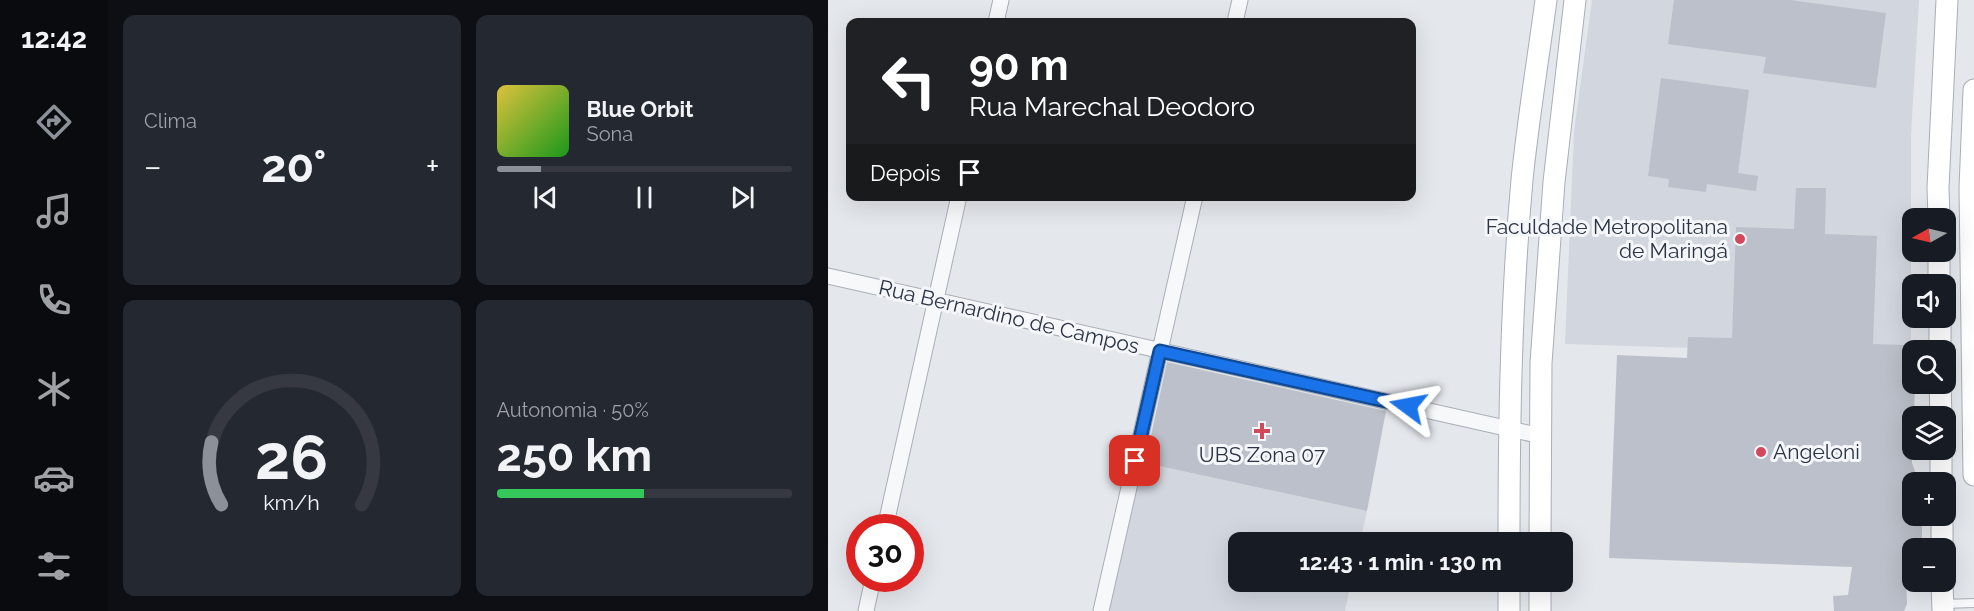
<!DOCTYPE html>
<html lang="pt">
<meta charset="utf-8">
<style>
:root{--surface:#171b24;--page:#242831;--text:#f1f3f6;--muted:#9ea1a6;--line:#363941;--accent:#8c9099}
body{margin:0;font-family:Raleway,sans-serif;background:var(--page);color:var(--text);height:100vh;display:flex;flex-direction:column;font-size:22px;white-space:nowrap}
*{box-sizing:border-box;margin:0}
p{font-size:20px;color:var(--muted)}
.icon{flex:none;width:33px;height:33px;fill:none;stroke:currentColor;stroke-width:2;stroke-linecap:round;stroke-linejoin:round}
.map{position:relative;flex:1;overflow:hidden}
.sheet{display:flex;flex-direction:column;gap:15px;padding:15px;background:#0d0f14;width:720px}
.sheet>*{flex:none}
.banner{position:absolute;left:18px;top:18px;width:570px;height:183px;border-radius:12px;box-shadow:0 6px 24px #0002;background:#202124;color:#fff;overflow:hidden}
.needle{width:39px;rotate:262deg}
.controls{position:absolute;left:1074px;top:208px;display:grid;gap:12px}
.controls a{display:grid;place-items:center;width:54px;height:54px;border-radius:12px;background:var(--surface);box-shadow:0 6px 24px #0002;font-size:30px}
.speed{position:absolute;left:18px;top:514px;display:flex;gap:12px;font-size:30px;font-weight:700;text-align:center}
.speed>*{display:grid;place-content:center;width:78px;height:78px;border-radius:50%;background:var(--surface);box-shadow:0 6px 24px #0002;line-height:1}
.speed .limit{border:9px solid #d22;background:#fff;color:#111}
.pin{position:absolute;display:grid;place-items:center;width:51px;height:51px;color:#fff;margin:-26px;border-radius:12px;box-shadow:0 3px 9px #0006}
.me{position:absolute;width:66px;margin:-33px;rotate:283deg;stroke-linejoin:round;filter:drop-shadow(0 0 4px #0008)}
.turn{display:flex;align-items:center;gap:21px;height:126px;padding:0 24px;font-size:27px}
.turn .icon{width:78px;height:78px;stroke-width:2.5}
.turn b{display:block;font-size:42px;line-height:51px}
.then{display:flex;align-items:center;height:57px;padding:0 24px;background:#0003;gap:12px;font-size:22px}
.big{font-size:45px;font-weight:700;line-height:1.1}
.sheet .card{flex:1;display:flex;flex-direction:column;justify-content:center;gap:9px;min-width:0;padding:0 21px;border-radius:12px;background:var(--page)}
.sheet .dial{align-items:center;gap:0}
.dial svg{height:156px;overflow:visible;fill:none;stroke:var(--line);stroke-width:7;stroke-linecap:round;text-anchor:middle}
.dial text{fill:var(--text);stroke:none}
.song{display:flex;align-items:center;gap:18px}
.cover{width:72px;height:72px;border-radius:9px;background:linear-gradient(135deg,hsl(50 70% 55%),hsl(120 70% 35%))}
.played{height:6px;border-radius:3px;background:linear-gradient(90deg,var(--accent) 15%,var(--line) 15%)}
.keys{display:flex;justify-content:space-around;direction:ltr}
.heat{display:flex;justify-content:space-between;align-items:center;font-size:33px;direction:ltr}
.charge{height:9px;border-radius:4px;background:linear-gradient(90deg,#34c759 50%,var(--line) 0)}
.sheet .tiles{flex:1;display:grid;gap:15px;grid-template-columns:repeat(2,1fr)}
.trip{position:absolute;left:400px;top:532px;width:345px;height:60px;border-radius:12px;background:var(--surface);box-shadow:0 6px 24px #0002;font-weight:700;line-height:60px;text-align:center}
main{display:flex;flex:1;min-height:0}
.tabs{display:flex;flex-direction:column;width:108px;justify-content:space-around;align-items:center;background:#090b0e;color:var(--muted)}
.tabs .icon{width:42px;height:42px}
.tabs .selected{color:var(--accent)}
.tabs b{font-size:27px;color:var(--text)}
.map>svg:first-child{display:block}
.built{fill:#d2d6de}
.building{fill:#bbc0ca}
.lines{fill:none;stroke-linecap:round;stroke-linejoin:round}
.service-casing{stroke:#a9aeb7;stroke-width:10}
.minor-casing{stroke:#a9aeb7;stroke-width:17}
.secondary-casing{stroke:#a9aeb7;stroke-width:23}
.service{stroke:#f7f8fa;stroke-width:8}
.minor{stroke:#f7f8fa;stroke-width:15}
.secondary{stroke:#fff;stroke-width:21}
.route-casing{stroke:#114b97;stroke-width:15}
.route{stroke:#1a73e8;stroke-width:10}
.poi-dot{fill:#d1495b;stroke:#f4f6f9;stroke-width:2}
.labels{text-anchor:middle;stroke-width:6;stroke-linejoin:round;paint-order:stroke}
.poi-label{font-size:21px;fill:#2b3445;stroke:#f4f6f9;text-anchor:end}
.street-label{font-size:21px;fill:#2b3445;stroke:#f4f6f9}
</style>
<main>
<nav class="tabs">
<b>12:42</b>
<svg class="icon selected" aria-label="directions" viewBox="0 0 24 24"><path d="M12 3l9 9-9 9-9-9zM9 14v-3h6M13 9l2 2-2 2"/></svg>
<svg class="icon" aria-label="music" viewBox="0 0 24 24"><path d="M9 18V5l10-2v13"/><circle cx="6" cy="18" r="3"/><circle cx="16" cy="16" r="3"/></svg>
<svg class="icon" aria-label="phone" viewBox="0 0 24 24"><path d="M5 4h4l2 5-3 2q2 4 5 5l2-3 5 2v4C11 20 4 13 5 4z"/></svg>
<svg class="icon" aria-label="climate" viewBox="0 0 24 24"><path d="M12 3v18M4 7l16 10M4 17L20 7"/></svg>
<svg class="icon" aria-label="car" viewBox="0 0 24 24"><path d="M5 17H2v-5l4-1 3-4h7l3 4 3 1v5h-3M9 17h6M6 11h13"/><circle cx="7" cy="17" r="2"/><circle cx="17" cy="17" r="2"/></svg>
<svg class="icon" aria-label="filters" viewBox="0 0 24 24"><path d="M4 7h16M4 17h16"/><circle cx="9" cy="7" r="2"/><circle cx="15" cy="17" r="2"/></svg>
</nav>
<section class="sheet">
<div class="tiles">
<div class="card"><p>Clima</p>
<div class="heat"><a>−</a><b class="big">20°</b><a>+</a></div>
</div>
<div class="card">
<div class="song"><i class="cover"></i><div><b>Blue Orbit</b><p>Sona</p></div></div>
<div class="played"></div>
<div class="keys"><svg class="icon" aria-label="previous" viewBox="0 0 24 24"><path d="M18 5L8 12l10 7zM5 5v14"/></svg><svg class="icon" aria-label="pause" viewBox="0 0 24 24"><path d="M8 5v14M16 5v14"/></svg><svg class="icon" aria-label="next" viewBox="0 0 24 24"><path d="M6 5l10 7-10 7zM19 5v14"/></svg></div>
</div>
<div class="card dial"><svg viewBox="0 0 100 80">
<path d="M14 69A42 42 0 1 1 86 69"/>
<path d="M14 69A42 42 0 0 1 9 37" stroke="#8c9099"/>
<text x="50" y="56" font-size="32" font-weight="700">26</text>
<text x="50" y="72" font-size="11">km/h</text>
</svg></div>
<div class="card"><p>Autonomia · 50%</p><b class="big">250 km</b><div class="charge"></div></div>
</div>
</section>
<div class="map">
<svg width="1146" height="611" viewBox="0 0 1146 611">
<rect width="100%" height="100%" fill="#e4e7ec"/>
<!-- built -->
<path class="built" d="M 764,0 L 1091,0 L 1083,134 L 1083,355 L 737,344 L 746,132 Z
M 307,461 L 539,511 L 532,543 L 411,543 L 411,582 L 523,582 L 517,611 L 273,611 Z"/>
<!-- building -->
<path class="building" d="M 846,0 L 962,0 L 1058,13 L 1048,88 L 935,73 L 938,57 L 840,44 Z
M 833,78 L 921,90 L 910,173 L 930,176 L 928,191 L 879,184 L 878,192 L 840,187 L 841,179 L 820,176 Z
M 968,188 L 998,188 L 997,234 L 1049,236 L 1045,344 L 1075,345 L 1084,352 L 1084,384 L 1087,384 L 1086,417 L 1084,417 L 1084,463 L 1091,483 L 1084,483 L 1084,516 L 1094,516 L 1094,549 L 1084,549 L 1084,575 L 1078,576 L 1079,604 L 1076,611 L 1006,611 L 1005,596 L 1020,595 L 1024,567 L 781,558 L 789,355 L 859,358 L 860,337 L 904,338 L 908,227 L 966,229 Z
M 339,362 L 558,411 L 539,511 L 317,463 Z"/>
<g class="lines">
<defs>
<path id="service" d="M 1116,604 L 1146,603"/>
<path id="minor" d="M 168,22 L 173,0
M 407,22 L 412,0
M 0,276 L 713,436
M 57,528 L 131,196
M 38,611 L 45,579
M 273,611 L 367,196"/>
<path id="secondary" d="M 1146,90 L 1142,188 L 1146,475
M 1111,219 L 1110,188 L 1119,0
M 1111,252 L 1111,285
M 1112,318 L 1112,351
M 1112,384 L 1113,417
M 1113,450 L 1113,483
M 1114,516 L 1114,549
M 681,543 C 681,422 683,301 694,180 C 700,120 710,60 718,0
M 712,543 L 713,363 L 726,182 L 747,0
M 681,582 L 681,611
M 712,582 L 712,611
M 1114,582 L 1115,611"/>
</defs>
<!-- service casing -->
<use href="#service" class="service-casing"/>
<!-- minor casing -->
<use href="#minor" class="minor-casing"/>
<!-- secondary casing -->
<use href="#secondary" class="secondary-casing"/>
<!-- service -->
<use href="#service" class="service"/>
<!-- minor -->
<use href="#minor" class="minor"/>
<!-- secondary -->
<use href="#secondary" class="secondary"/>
</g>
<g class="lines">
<defs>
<path id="route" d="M 307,461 L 332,351 L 580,406"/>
</defs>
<!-- route casing -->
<use href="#route" class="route-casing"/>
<!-- route -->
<use href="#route" class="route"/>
</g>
<!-- markers -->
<g class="poi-dot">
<circle cx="912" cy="239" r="6"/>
<path d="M431 422h6v6h6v6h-6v6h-6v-6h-6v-6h6z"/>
<circle cx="933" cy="452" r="6"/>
</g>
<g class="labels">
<!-- poi labels -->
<g class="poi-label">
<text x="900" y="234">Faculdade Metropolitana<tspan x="900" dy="24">de Maringá</tspan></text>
<text x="945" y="459" text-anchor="start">Angeloni</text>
<text x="434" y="462" text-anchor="middle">UBS Zona 07</text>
</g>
<!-- street labels -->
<g class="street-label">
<text transform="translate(181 317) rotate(13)" y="7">Rua Bernardino de Campos</text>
</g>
</g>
</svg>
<div class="controls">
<a><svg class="needle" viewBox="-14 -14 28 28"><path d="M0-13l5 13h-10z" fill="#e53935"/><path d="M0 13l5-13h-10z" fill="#9ea1a6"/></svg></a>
<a><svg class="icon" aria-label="sound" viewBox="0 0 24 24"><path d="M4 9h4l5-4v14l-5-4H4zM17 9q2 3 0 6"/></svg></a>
<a><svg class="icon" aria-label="search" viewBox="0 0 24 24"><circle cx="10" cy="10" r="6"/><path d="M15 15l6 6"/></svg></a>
<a><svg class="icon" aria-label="layers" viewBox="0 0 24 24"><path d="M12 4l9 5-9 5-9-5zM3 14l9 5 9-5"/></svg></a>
<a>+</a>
<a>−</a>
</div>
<div class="speed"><div class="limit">30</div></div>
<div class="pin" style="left:307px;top:461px;background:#d93025"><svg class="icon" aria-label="arrive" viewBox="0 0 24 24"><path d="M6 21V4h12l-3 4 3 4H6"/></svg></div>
<svg class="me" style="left:580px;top:406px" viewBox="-20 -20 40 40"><path d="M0-17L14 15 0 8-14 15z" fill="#1a73e8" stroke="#fff" stroke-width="4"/></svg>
<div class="trip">12:43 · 1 min · 130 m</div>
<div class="banner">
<div class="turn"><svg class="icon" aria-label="left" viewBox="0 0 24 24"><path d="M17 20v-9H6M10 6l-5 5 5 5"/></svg><div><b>90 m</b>Rua Marechal Deodoro</div></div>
<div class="then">Depois<svg class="icon" aria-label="arrive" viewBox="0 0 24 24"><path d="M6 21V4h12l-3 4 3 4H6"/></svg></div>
</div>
</div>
</main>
